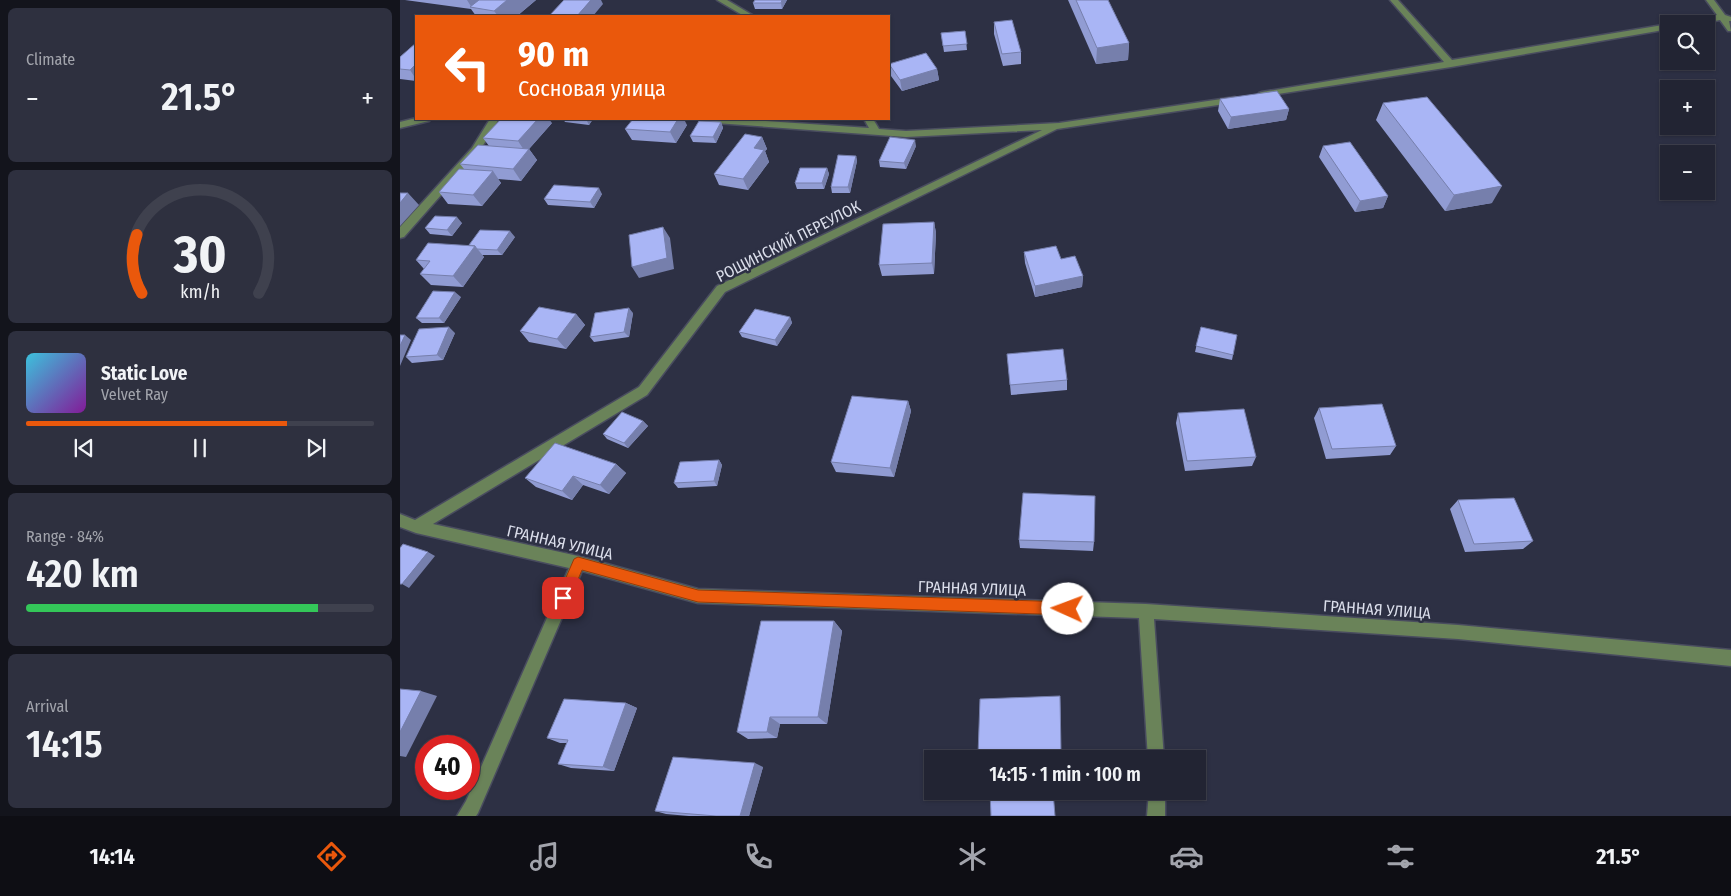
<!DOCTYPE html>
<meta charset="utf-8">
<style>
:root{--surface:#222433;--page:#2e303f;--text:#f1f3f6;--muted:#a2a4ac;--line:#3f414e;--accent:#ea580c}
body{margin:0;font-family:"Fira Sans Condensed",sans-serif;background:var(--page);color:var(--text);height:100vh;display:flex;flex-direction:column;font-size:19px;white-space:nowrap}
*{box-sizing:border-box;margin:0}
p{font-size:16px;color:var(--muted)}
.icon{flex:none;width:28px;height:28px;fill:none;stroke:currentColor;stroke-width:2;stroke-linecap:round;stroke-linejoin:round}
.map{position:relative;flex:1;overflow:hidden}
.details{display:flex;flex-direction:column;gap:8px;padding:8px;background:#13141c;width:400px}
.details>*{flex:none}
.banner{position:absolute;left:15px;top:15px;width:475px;height:105px;border-radius:0px;box-shadow:0 1px 4px #0004,0 0 0 1px var(--line);background:#ea580c;color:#fff;overflow:hidden}
.fabs{position:absolute;left:1260px;top:15px;display:grid;gap:10px}
.fabs a{display:grid;place-items:center;width:55px;height:55px;border-radius:0px;background:var(--surface);box-shadow:0 1px 4px #0004,0 0 0 1px var(--line);font-size:25px}
.speed{position:absolute;left:15px;top:735px;display:flex;gap:10px;font-size:25px;font-weight:700;text-align:center}
.speed>*{display:grid;place-content:center;width:65px;height:65px;border-radius:50%;background:var(--surface);box-shadow:0 1px 4px #0004,0 0 0 1px var(--line);line-height:1}
.speed .limit{border:8px solid #d22;background:#fff;color:#111}
.pin{position:absolute;display:grid;place-items:center;width:42px;height:42px;color:#fff;margin:-21px;border-radius:10px;box-shadow:0 2px 8px #0006}
.me{position:absolute;width:55px;margin:-28px;rotate:272deg;stroke-linejoin:round;filter:drop-shadow(0 0 4px #0008)}
.turn{display:flex;align-items:center;gap:18px;height:105px;padding:0 20px;font-size:22px}
.turn .icon{width:65px;height:65px;stroke-width:2.5}
.turn b{display:block;font-size:35px;line-height:42px}
.big{font-size:38px;font-weight:600;line-height:1.1}
.details .tile{flex:1;display:flex;flex-direction:column;justify-content:center;gap:8px;min-width:0;padding:0 18px;border-radius:8px;background:var(--page)}
.details .dial{align-items:center;gap:0}
.dial svg{height:130px;overflow:visible;fill:none;stroke:var(--line);stroke-width:7;stroke-linecap:round;text-anchor:middle}
.dial text{fill:var(--text);stroke:none}
.song{display:flex;align-items:center;gap:15px}
.cover{width:60px;height:60px;border-radius:8px;background:linear-gradient(135deg,hsl(190 70% 55%),hsl(290 70% 35%))}
.played{height:5px;border-radius:2px;background:linear-gradient(90deg,var(--accent) 75%,var(--line) 75%)}
.keys{display:flex;justify-content:space-around;direction:ltr}
.heat{display:flex;justify-content:space-between;align-items:center;font-size:28px;direction:ltr}
.charge{height:8px;border-radius:4px;background:linear-gradient(90deg,#34c759 84%,var(--line) 0)}
.trip{position:absolute;left:524px;top:750px;width:282px;height:50px;border-radius:0px;background:var(--surface);box-shadow:0 1px 4px #0004,0 0 0 1px var(--line);font-weight:600;line-height:50px;text-align:center}
.dock{display:flex;height:80px;justify-content:space-around;align-items:center;background:#0e0e14;color:var(--muted)}
.dock .icon{width:35px;height:35px}
.dock .on{color:var(--accent)}
.dock b{font-size:22px;color:var(--text)}
main{display:flex;flex:1;min-height:0}
.map>svg:first-child{display:block}
.lines{fill:none;stroke-linecap:round;stroke-linejoin:round}
.minor-casing{stroke:#494c5f;stroke-width:3}
.minor{fill:#6a8359;fill-rule:evenodd}
.wall{fill:#919cd3}
.shaded-wall{fill:#767fac}
.building{fill:#a9b5f5;stroke:#767fac}
.route{fill:#ea580c;stroke:#983908}
.labels{text-anchor:middle;stroke-width:5;stroke-linejoin:round;paint-order:stroke}
.street-label{font-size:16px;fill:#dbdeeb;stroke:#2d3044}
</style>
<main>
<section class="details">
<div class="tile"><p>Climate</p>
<div class="heat"><a>−</a><b class="big">21.5°</b><a>+</a></div>
</div>
<div class="tile dial"><svg viewBox="0 0 100 80">
<path d="M14 69A42 42 0 1 1 86 69"/>
<path d="M14 69A42 42 0 0 1 11 33" stroke="#ea580c"/>
<text x="50" y="56" font-size="32" font-weight="700">30</text>
<text x="50" y="72" font-size="11">km/h</text>
</svg></div>
<div class="tile">
<div class="song"><i class="cover"></i><div><b>Static Love</b><p>Velvet Ray</p></div></div>
<div class="played"></div>
<div class="keys"><svg class="icon" aria-label="previous" viewBox="0 0 24 24"><path d="M18 5L8 12l10 7zM5 5v14"/></svg><svg class="icon" aria-label="pause" viewBox="0 0 24 24"><path d="M8 5v14M16 5v14"/></svg><svg class="icon" aria-label="next" viewBox="0 0 24 24"><path d="M6 5l10 7-10 7zM19 5v14"/></svg></div>
</div>
<div class="tile"><p>Range · 84%</p><b class="big">420 km</b><div class="charge"></div></div>
<div class="tile"><p>Arrival</p><b class="big">14:15</b></div>
</section>
<div class="map">
<svg width="1331" height="816" viewBox="0 0 1331 816">
<rect width="100%" height="100%" fill="#2d3044"/>
<g class="lines">
<defs>
<path id="minor" d="M 317,0 L 327,0 L 354,16 L 344,16 Z
M 990,0 L 998,0 L 1052,60 L 1269,24 L 1270,24 L 1269,29 L 1051,67 L 859,97 L 859,93 L 862,92 L 1044,62 Z
M 1306,0 L 1314,0 L 1325,15 L 1331,17 L 1331,21 L 1329,21 L 1331,31 L 1328,31 L 1320,20 L 1299,24 L 1280,24 L 1317,15 Z
M 835,97 L 840,100 L 838,102 L 657,129 L 325,292 L 247,395 L 33,524 L 178,556 L 298,589 L 746,604 L 1058,625 L 1331,650 L 1331,666 L 1058,639 L 754,619 L 764,759 L 748,759 L 739,618 L 298,603 L 182,571 L 78,813 L 76,816 L 57,816 L 66,801 L 169,568 L 16,533 L 0,527 L 0,514 L 15,520 L 239,387 L 317,286 L 642,130 L 506,137 L 302,122 L 298,119 L 338,119 L 469,128 L 464,119 L 473,119 L 479,129 L 506,131 L 659,123 Z
M 16,118 L 31,119 L 29,121 L 0,128 L 0,122 Z
M 90,119 L 99,119 L 79,152 L 4,237 L 0,238 L 0,227 L 72,148 Z
M 749,791 L 765,791 L 765,816 L 747,816 Z"/>
</defs>
<!-- minor casing -->
<use href="#minor" class="minor-casing"/>
<!-- minor -->
<use href="#minor" class="minor"/>
</g>
<!-- wall -->
<path class="wall" d="M 5,0 L 136,0 L 117,16 L 76,16 L 71,9 Z
M 387,0 L 382,9 L 355,9 L 353,3 Z
M 668,0 L 708,0 L 729,43 L 728,60 L 696,64 Z
M 594,22 L 621,52 L 621,64 L 603,66 L 594,34 Z
M 565,31 L 567,50 L 544,52 L 541,33 Z
M 16,43 L 16,81 L 0,79 L 0,57 Z
M 489,64 L 537,69 L 539,80 L 502,91 L 491,76 Z
M 820,99 L 889,109 L 886,120 L 828,129 L 818,111 Z
M 983,103 L 1092,203 L 1045,211 L 976,120 Z
M 163,119 L 193,119 L 189,125 L 165,122 Z
M 385,119 L 396,119 L 394,121 Z
M 420,119 L 437,119 L 437,120 L 421,121 Z
M 321,122 L 323,128 L 316,143 L 293,142 L 290,136 Z
M 152,123 L 129,149 L 137,160 L 121,181 L 98,179 L 101,183 L 82,206 L 48,204 L 39,192 L 64,169 L 60,164 L 89,146 L 83,138 Z
M 287,125 L 276,143 L 232,140 L 225,129 Z
M 362,137 L 367,149 L 365,151 L 369,162 L 348,190 L 319,185 L 314,174 Z
M 516,146 L 506,169 L 480,167 L 479,161 Z
M 923,146 L 988,196 L 983,208 L 955,212 L 919,157 Z
M 456,156 L 457,161 L 450,193 L 432,193 L 431,187 Z
M 427,168 L 429,174 L 424,189 L 397,189 L 395,183 Z
M 202,194 L 194,208 L 148,205 L 144,199 Z
M 534,222 L 536,233 L 534,274 L 482,276 L 479,265 Z
M 62,223 L 52,236 L 30,234 L 25,228 Z
M 115,237 L 102,255 L 82,255 L 84,257 L 63,287 L 31,285 L 20,274 L 24,269 L 16,260 Z
M 624,252 L 661,259 L 683,276 L 682,287 L 635,297 L 625,263 Z
M 61,297 L 44,323 L 22,323 L 16,318 Z
M 233,313 L 229,337 L 194,342 L 190,337 Z
M 176,314 L 185,325 L 166,349 L 129,342 L 120,331 Z
M 390,317 L 392,323 L 377,346 L 342,337 L 339,332 Z
M 801,327 L 833,355 L 832,360 L 795,352 Z
M 55,333 L 43,360 L 12,363 L 6,357 Z
M 607,354 L 667,380 L 667,390 L 611,395 Z
M 508,401 L 511,411 L 494,477 L 436,472 L 431,462 Z
M 919,408 L 996,446 L 990,455 L 926,459 L 914,418 Z
M 778,413 L 856,457 L 852,466 L 785,471 L 776,423 Z
M 243,421 L 248,426 L 228,448 L 207,439 L 203,434 Z
M 319,460 L 322,465 L 317,486 L 278,488 L 274,483 Z
M 216,464 L 226,473 L 209,494 L 183,485 L 172,500 L 136,487 L 125,478 Z
M 1058,500 L 1133,541 L 1123,549 L 1065,552 L 1050,509 Z
M 619,540 L 694,542 L 693,551 L 620,548 Z
M 434,621 L 442,631 L 427,724 L 380,724 L 377,738 L 348,739 L 337,732 Z
M 660,696 L 661,756 L 580,759 L 578,755 Z
M 226,703 L 237,708 L 214,771 L 171,768 L 158,764 L 167,743 L 160,743 L 147,738 Z
M 363,767 L 349,816 L 289,816 L 266,814 L 255,811 Z"/>
<!-- shaded-wall -->
<path class="shaded-wall" d="M 67,0 L 85,0 L 72,8 Z
M 107,0 L 136,0 L 117,16 L 98,16 L 94,11 Z
M 191,0 L 201,0 L 203,4 L 193,16 L 177,16 Z
M 382,0 L 387,0 L 382,9 L 381,3 Z
M 729,43 L 728,60 L 696,64 L 697,48 Z
M 16,64 L 16,79 L 10,70 Z
M 537,69 L 539,80 L 502,91 L 500,80 Z
M 889,109 L 886,120 L 828,129 L 831,117 Z
M 138,119 L 149,119 L 152,123 L 129,149 L 137,160 L 121,181 L 113,169 L 126,153 L 118,141 Z
M 186,119 L 193,119 L 189,125 Z
M 278,119 L 284,119 L 287,125 L 276,143 L 270,132 Z
M 321,122 L 323,128 L 316,143 L 313,137 Z
M 362,137 L 367,149 L 365,151 L 369,162 L 348,190 L 343,179 L 354,148 Z
M 515,140 L 516,146 L 506,169 L 504,163 Z
M 456,156 L 457,161 L 450,193 L 448,187 Z
M 427,168 L 429,174 L 424,189 L 422,183 Z
M 93,171 L 101,183 L 82,206 L 73,195 Z
M 1102,186 L 1092,203 L 1045,211 L 1054,195 Z
M 199,188 L 202,194 L 194,208 L 190,202 Z
M 8,193 L 19,205 L 0,226 L 0,203 Z
M 988,196 L 983,208 L 955,212 L 960,201 Z
M 57,217 L 62,223 L 52,236 L 47,230 Z
M 534,222 L 536,233 L 534,274 L 532,263 Z
M 263,227 L 270,238 L 274,269 L 239,278 L 232,267 Z
M 110,231 L 115,237 L 102,255 L 97,250 Z
M 75,246 L 84,257 L 63,287 L 53,276 Z
M 683,276 L 682,287 L 635,297 L 635,286 Z
M 55,292 L 61,297 L 44,323 L 39,318 Z
M 229,308 L 233,313 L 229,337 L 224,332 Z
M 176,314 L 185,325 L 166,349 L 157,339 Z
M 390,317 L 392,323 L 377,346 L 375,340 Z
M 49,327 L 55,333 L 43,360 L 37,355 Z
M 5,335 L 11,340 L 0,366 L 0,346 Z
M 508,401 L 511,411 L 494,477 L 490,468 Z
M 243,421 L 248,426 L 228,448 L 224,443 Z
M 319,460 L 322,465 L 317,486 L 314,481 Z
M 216,464 L 226,473 L 209,494 L 200,485 Z
M 173,476 L 183,485 L 172,500 L 162,491 Z
M 28,552 L 35,556 L 9,588 L 2,584 Z
M 434,621 L 442,631 L 427,724 L 418,717 Z
M 21,691 L 37,696 L 6,757 L 0,756 L 0,732 Z
M 226,703 L 237,708 L 214,771 L 203,767 Z
M 370,717 L 380,724 L 377,738 L 367,732 Z
M 355,763 L 363,767 L 349,816 L 340,816 Z"/>
<!-- building -->
<path class="building" d="M 79,0 L 107,0 L 94,11 L 70,7 Z
M 164,0 L 191,0 L 177,16 L 149,16 Z
M 355,0 L 382,0 L 381,3 L 353,3 Z
M 676,0 L 708,0 L 729,43 L 697,48 Z
M 612,20 L 621,52 L 602,54 L 594,22 Z
M 565,31 L 567,44 L 543,46 L 541,33 Z
M 16,43 L 16,64 L 10,70 L 0,69 L 0,57 Z
M 526,53 L 537,69 L 500,80 L 489,64 Z
M 877,91 L 889,109 L 831,117 L 820,99 Z
M 1027,97 L 1102,186 L 1054,195 L 983,103 Z
M 101,119 L 138,119 L 118,141 L 83,138 Z
M 233,119 L 278,119 L 270,132 L 225,129 Z
M 299,121 L 321,122 L 313,137 L 290,136 Z
M 345,134 L 362,137 L 354,148 L 364,150 L 343,179 L 314,174 Z
M 490,137 L 515,140 L 504,163 L 479,161 Z
M 950,142 L 988,196 L 960,201 L 923,146 Z
M 78,145 L 129,149 L 113,169 L 60,164 Z
M 438,155 L 456,156 L 448,187 L 431,187 Z
M 400,168 L 427,168 L 422,183 L 395,183 Z
M 59,169 L 93,171 L 73,195 L 39,192 Z
M 154,185 L 199,188 L 190,202 L 144,199 Z
M 0,193 L 8,193 L 0,203 Z
M 35,216 L 57,217 L 47,230 L 25,228 Z
M 534,222 L 532,263 L 479,265 L 483,224 Z
M 263,227 L 267,258 L 232,267 L 229,235 Z
M 80,230 L 110,231 L 97,250 L 77,249 L 75,246 L 69,245 Z
M 28,243 L 75,246 L 53,276 L 20,274 L 30,261 L 16,260 Z
M 656,246 L 661,259 L 675,256 L 683,276 L 635,286 L 624,252 Z
M 33,291 L 55,292 L 39,318 L 16,318 Z
M 139,307 L 176,314 L 157,339 L 120,331 Z
M 229,308 L 224,332 L 190,337 L 195,313 Z
M 355,309 L 390,317 L 375,340 L 339,332 Z
M 49,327 L 37,355 L 6,357 L 19,329 Z
M 801,327 L 837,335 L 833,355 L 796,346 Z
M 0,335 L 5,335 L 0,346 Z
M 663,349 L 667,380 L 610,385 L 607,354 Z
M 452,396 L 508,401 L 490,468 L 431,462 Z
M 982,404 L 996,446 L 932,449 L 919,408 Z
M 844,409 L 856,457 L 787,461 L 778,413 Z
M 222,412 L 243,421 L 224,443 L 203,434 Z
M 155,443 L 216,464 L 200,485 L 173,476 L 162,491 L 125,478 Z
M 319,460 L 314,481 L 274,483 L 280,462 Z
M 623,493 L 695,496 L 694,542 L 619,540 Z
M 1114,498 L 1133,541 L 1074,544 L 1058,500 Z
M 3,544 L 28,552 L 2,584 L 0,584 L 0,548 Z
M 361,621 L 434,621 L 418,717 L 370,717 L 367,732 L 337,732 Z
M 0,689 L 21,691 L 0,732 Z
M 660,696 L 661,752 L 578,755 L 580,699 Z
M 164,699 L 226,703 L 203,767 L 158,764 L 168,740 L 147,738 Z
M 273,757 L 355,763 L 340,816 L 316,816 L 255,811 Z
M 590,791 L 653,791 L 655,816 L 591,816 Z"/>
<!-- route -->
<path class="route" d="M 178,557 L 298,590 L 668,602 L 673,604 L 675,609 L 673,613 L 668,615 L 298,602 L 182,570 L 168,603 L 163,605 L 159,603 L 157,598 L 174,559 Z"/>
<g class="labels">
<!-- street labels -->
<g class="street-label">
<text transform="translate(388 241) rotate(-27)" y="6">РОЩИНСКИЙ ПЕРЕУЛОК</text>
<text transform="translate(160 542) rotate(13)" y="6">ГРАННАЯ УЛИЦА</text>
<text transform="translate(572 588) rotate(2)" y="6">ГРАННАЯ УЛИЦА</text>
<text transform="translate(977 609) rotate(4)" y="6">ГРАННАЯ УЛИЦА</text>
</g>
</g>
</svg>
<div class="fabs">
<a><svg class="icon" aria-label="search" viewBox="0 0 24 24"><circle cx="10" cy="10" r="6"/><path d="M15 15l6 6"/></svg></a>
<a>+</a>
<a>−</a>
</div>
<div class="speed"><div class="limit">40</div></div>
<div class="pin" style="left:163px;top:598px;background:#d93025"><svg class="icon" aria-label="arrive" viewBox="0 0 24 24"><path d="M6 21V4h12l-3 4 3 4H6"/></svg></div>
<svg class="me" style="left:668px;top:609px" viewBox="-20 -20 40 40"><circle r="19" fill="#fff"/><path d="M0-13L10 11 0 6-10 11z" fill="#ea580c"/></svg>
<div class="trip">14:15 · 1 min · 100 m</div>
<div class="banner">
<div class="turn"><svg class="icon" aria-label="left" viewBox="0 0 24 24"><path d="M17 20v-9H6M10 6l-5 5 5 5"/></svg><div><b>90 m</b>Сосновая улица</div></div>
</div>
</div>
</main>
<nav class="dock">
<b>14:14</b>
<svg class="icon on" aria-label="directions" viewBox="0 0 24 24"><path d="M12 3l9 9-9 9-9-9zM9 14v-3h6M13 9l2 2-2 2"/></svg>
<svg class="icon" aria-label="music" viewBox="0 0 24 24"><path d="M9 18V5l10-2v13"/><circle cx="6" cy="18" r="3"/><circle cx="16" cy="16" r="3"/></svg>
<svg class="icon" aria-label="phone" viewBox="0 0 24 24"><path d="M5 4h4l2 5-3 2q2 4 5 5l2-3 5 2v4C11 20 4 13 5 4z"/></svg>
<svg class="icon" aria-label="climate" viewBox="0 0 24 24"><path d="M12 3v18M4 7l16 10M4 17L20 7"/></svg>
<svg class="icon" aria-label="car" viewBox="0 0 24 24"><path d="M5 17H2v-5l4-1 3-4h7l3 4 3 1v5h-3M9 17h6M6 11h13"/><circle cx="7" cy="17" r="2"/><circle cx="17" cy="17" r="2"/></svg>
<svg class="icon" aria-label="filters" viewBox="0 0 24 24"><path d="M4 7h16M4 17h16"/><circle cx="9" cy="7" r="2"/><circle cx="15" cy="17" r="2"/></svg>
<b>21.5°</b>
</nav>
